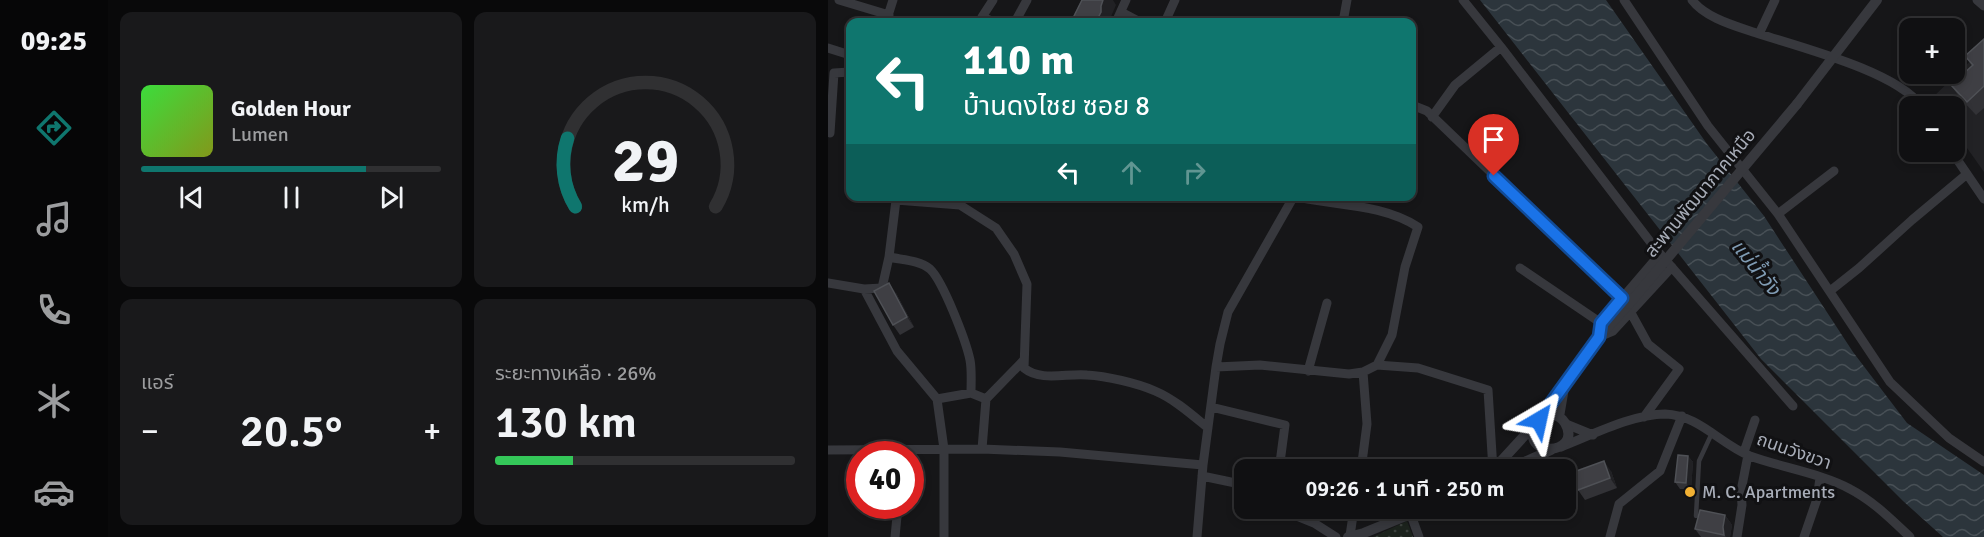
<!DOCTYPE html>
<html lang="th">
<meta charset="utf-8">
<style>
:root{--surface:#101012;--page:#19191b;--text:#f1f3f6;--muted:#9c9d9f;--line:#303032;--accent:#0f766e}
body{margin:0;font-family:Signika,"Noto Sans Thai",sans-serif;background:var(--page);color:var(--text);height:100vh;display:flex;flex-direction:column;font-size:22px;white-space:nowrap}
*{box-sizing:border-box;margin:0}
p{font-size:20px;color:var(--muted)}
.icon{flex:none;width:33px;height:33px;fill:none;stroke:currentColor;stroke-width:2;stroke-linecap:round;stroke-linejoin:round}
.map{position:relative;flex:1;overflow:hidden}
.drawer{display:flex;flex-direction:column;gap:12px;padding:12px;background:#09090a;width:720px}
.drawer>*{flex:none}
.guide{position:absolute;left:18px;top:18px;width:570px;height:183px;border-radius:12px;box-shadow:0 3px 9px #0003,0 0 0 2px var(--line);background:#0f766e;color:#fff;overflow:hidden}
.fabs{position:absolute;left:1071px;top:18px;display:grid;gap:12px}
.fabs a{display:grid;place-items:center;width:66px;height:66px;border-radius:12px;background:var(--surface);box-shadow:0 3px 9px #0003,0 0 0 2px var(--line);font-size:30px}
.speed{position:absolute;left:18px;top:441px;display:flex;gap:12px;font-size:30px;font-weight:700;text-align:center}
.speed>*{display:grid;place-content:center;width:78px;height:78px;border-radius:50%;background:var(--surface);box-shadow:0 3px 9px #0003,0 0 0 2px var(--line);line-height:1}
.speed .limit{border:9px solid #d22;background:#fff;color:#111}
.pin{position:absolute;display:grid;place-items:center;width:51px;height:51px;color:#fff;margin:-62px -26px;border-radius:50% 50% 50% 0;rotate:-45deg;box-shadow:0 0 6px #0007}
.pin .icon{rotate:45deg}
.me{position:absolute;width:66px;margin:-33px;rotate:36deg;stroke-linejoin:round;filter:drop-shadow(0 0 4px #0008)}
.turn{display:flex;align-items:center;gap:21px;height:126px;padding:0 18px;font-size:27px}
.turn .icon{width:78px;height:78px;stroke-width:2.5}
.turn b{display:block;font-size:42px;line-height:51px}
.lanes{display:flex;align-items:center;height:57px;padding:0 18px;background:#0003;justify-content:center;gap:30px;direction:ltr}
.lanes .off{opacity:.35}
.big{font-size:45px;font-weight:600;line-height:1.1}
.drawer .card{flex:1;display:flex;flex-direction:column;justify-content:center;gap:9px;min-width:0;padding:0 21px;border-radius:12px;background:var(--page)}
.drawer .dial{align-items:center;gap:0}
.dial svg{height:156px;overflow:visible;fill:none;stroke:var(--line);stroke-width:7;stroke-linecap:round;text-anchor:middle}
.dial text{fill:var(--text);stroke:none}
.song{display:flex;align-items:center;gap:18px}
.cover{width:72px;height:72px;border-radius:9px;background:linear-gradient(135deg,hsl(120 70% 55%),hsl(70 70% 35%))}
.played{height:6px;border-radius:3px;background:linear-gradient(90deg,var(--accent) 75%,var(--line) 75%)}
.keys{display:flex;justify-content:space-around;direction:ltr}
.heat{display:flex;justify-content:space-between;align-items:center;font-size:33px;direction:ltr}
.charge{height:9px;border-radius:4px;background:linear-gradient(90deg,#34c759 26%,var(--line) 0)}
.drawer .tiles{flex:1;display:grid;gap:12px;grid-template-columns:repeat(2,1fr)}
.trip{position:absolute;left:406px;top:459px;width:342px;height:60px;border-radius:12px;background:var(--surface);box-shadow:0 3px 9px #0003,0 0 0 2px var(--line);font-weight:600;line-height:60px;text-align:center}
main{display:flex;flex:1;min-height:0}
.menu{display:flex;flex-direction:column;width:108px;justify-content:space-around;align-items:center;background:#060607;color:var(--muted)}
.menu .icon{width:42px;height:42px}
.menu .on{color:var(--accent)}
.menu b{font-size:27px;color:var(--text)}
.map>svg:first-child{display:block}
.built{fill:#222225}
.grass{fill:url(#grass-dots)}
.water{fill:url(#water-waves)}
.lines{fill:none;stroke-linecap:round;stroke-linejoin:round}
.service{stroke:#37383d;stroke-width:4.5}
.minor{stroke:#37383d;stroke-width:9}
.tertiary{stroke:#37383d;stroke-width:10}
.tertiary-bridge{stroke:#37383d;stroke-width:10}
.wall{fill:#323236}
.shaded-wall{fill:#212124}
.building{fill:#3f3f44;stroke:#4f5156;stroke-width:1.5}
.route-casing{stroke:#114b97;stroke-width:15}
.route{stroke:#1a73e8;stroke-width:10}
.poi-dot{fill:#f2b134;stroke:#111113;stroke-width:2}
.labels{text-anchor:middle;stroke-width:6;stroke-linejoin:round;paint-order:stroke}
.street-label{font-size:18px;fill:#a8adb8;stroke:#111113}
.poi-label{font-size:18px;fill:#a8adb8;stroke:#111113;text-anchor:start}
.water-label{font-size:20px;font-style:italic;fill:#7f9bb3;stroke:#111113}
</style>
<main>
<nav class="menu">
<b>09:25</b>
<svg class="icon on" aria-label="directions" viewBox="0 0 24 24"><path d="M12 3l9 9-9 9-9-9zM9 14v-3h6M13 9l2 2-2 2"/></svg>
<svg class="icon" aria-label="music" viewBox="0 0 24 24"><path d="M9 18V5l10-2v13"/><circle cx="6" cy="18" r="3"/><circle cx="16" cy="16" r="3"/></svg>
<svg class="icon" aria-label="phone" viewBox="0 0 24 24"><path d="M5 4h4l2 5-3 2q2 4 5 5l2-3 5 2v4C11 20 4 13 5 4z"/></svg>
<svg class="icon" aria-label="climate" viewBox="0 0 24 24"><path d="M12 3v18M4 7l16 10M4 17L20 7"/></svg>
<svg class="icon" aria-label="car" viewBox="0 0 24 24"><path d="M5 17H2v-5l4-1 3-4h7l3 4 3 1v5h-3M9 17h6M6 11h13"/><circle cx="7" cy="17" r="2"/><circle cx="17" cy="17" r="2"/></svg>
</nav>
<section class="drawer">
<div class="tiles">
<div class="card">
<div class="song"><i class="cover"></i><div><b>Golden Hour</b><p>Lumen</p></div></div>
<div class="played"></div>
<div class="keys"><svg class="icon" aria-label="previous" viewBox="0 0 24 24"><path d="M18 5L8 12l10 7zM5 5v14"/></svg><svg class="icon" aria-label="pause" viewBox="0 0 24 24"><path d="M8 5v14M16 5v14"/></svg><svg class="icon" aria-label="next" viewBox="0 0 24 24"><path d="M6 5l10 7-10 7zM19 5v14"/></svg></div>
</div>
<div class="card dial"><svg viewBox="0 0 100 80">
<path d="M14 69A42 42 0 1 1 86 69"/>
<path d="M14 69A42 42 0 0 1 10 34" stroke="#0f766e"/>
<text x="50" y="56" font-size="32" font-weight="700">29</text>
<text x="50" y="72" font-size="11">km/h</text>
</svg></div>
<div class="card"><p>แอร์</p>
<div class="heat"><a>−</a><b class="big">20.5°</b><a>+</a></div>
</div>
<div class="card"><p>ระยะทางเหลือ · 26%</p><b class="big">130 km</b><div class="charge"></div></div>
</div>
</section>
<div class="map">
<svg width="1156" height="537" viewBox="0 0 1156 537">
<defs>
<pattern id="grass-dots" width="8" height="8" patternUnits="userSpaceOnUse" patternTransform="scale(1.5)"><rect width="8" height="8" fill="#1c231d"/><path d="M2 2h.1M6 6h.1" fill="none" stroke="#3a403c" stroke-width="1.8" stroke-linecap="round"/></pattern>
<pattern id="water-waves" width="16" height="10" patternUnits="userSpaceOnUse" patternTransform="scale(1.5)"><rect width="16" height="10" fill="#2c353c"/><path d="M0 5q4-4 8 0t8 0" fill="none" stroke="#485056"/></pattern>
</defs>
<rect width="100%" height="100%" fill="#161618"/>
<!-- built -->
<path class="built" d="M 1156,48 L 1156,172 L 1127,131 L 1126,106 L 1109,106 L 1103,99 Z"/>
<!-- grass -->
<path class="grass" d="M 579,521 L 585,537 L 545,537 Z"/>
<!-- water -->
<path class="water" d="M 652,0 L 778,0 L 879,144 L 936,216 L 1025,352 L 1079,423 L 1156,475 L 1156,537 L 1115,537 L 1075,501 L 933,359 Z"/>
<g class="lines">
<!-- service -->
<path class="service" d="M 868,516 L 871,461 L 884,433"/>
<!-- minor -->
<path class="minor" d="M 11,0 L 61,15
M 165,0 L 154,17 L 166,22
M 635,0 L 673,47 L 827,248 L 965,406
M 796,0 L 880,126 L 950,214 L 1062,382 L 1121,438 L 1156,462
M 864,0 C 876,16 901,24 919,30 C 963,45 1068,70 1093,106
M 1149,0 L 1156,6
M 293,12 L 312,22
M 58,22 L 65,0
M 187,22 L 199,0
M 288,22 L 298,0
M 337,22 L 347,0
M 515,22 L 519,0
M 931,34 L 947,0
M 0,48 L 22,55
M 584,105 L 599,111 L 794,298
M 604,117 L 627,85 L 673,47
M 2,133 L 6,73 L 22,72
M 1124,152 L 1156,199
M 130,196 L 132,205 L 168,228 L 186,254 L 199,284 L 196,368 C 213,382 239,373 259,375 C 278,376 309,383 327,391 C 346,399 363,414 380,428
M 464,196 C 505,206 553,203 590,227 L 577,267 L 564,335 L 549,365
M 950,214 L 1006,171
M 61,257 C 74,260 91,260 102,269 C 115,281 138,341 142,360 C 144,370 143,382 143,393
M 692,268 L 773,323
M 0,283 L 36,289 L 69,351 L 109,399 L 116,449 L 116,537
M 36,289 L 54,288 L 61,257 L 68,200 L 132,205
M 1002,291 L 1031,268 L 1084,220 L 1139,174
M 803,313 L 820,344 L 851,369 L 816,417
M 773,336 L 785,331 L 844,267
M 771,337 L 773,323 L 832,254
M 388,367 L 432,365 L 521,374 L 535,372 L 549,365 L 590,368 L 660,390 L 665,470
M 480,371 L 499,303
M 109,399 L 143,393 L 158,399
M 383,407 L 457,425 L 451,470
M 738,424 L 765,435
M 733,447 C 764,435 805,414 837,414 C 871,415 892,444 922,456 C 952,467 995,474 1022,489 C 1045,501 1063,519 1082,537
M 154,449 L 158,399 L 195,361
M 0,450 L 154,449 L 232,452 L 375,465
M 916,452 L 927,420
M 533,470 L 539,424 L 535,372
M 374,476 L 417,485
M 449,508 L 486,523
M 480,508 L 486,523 L 508,537
M 583,515 L 591,537
M 522,536 L 526,508
M 67,537 L 70,506
M 369,537 L 375,465 L 388,367 L 392,344 L 400,312 L 466,196
M 782,537 L 791,504 L 832,471 L 854,416
M 909,537 L 914,505 L 913,491 L 920,455
M 976,537 L 989,499 L 992,478"/>
<!-- tertiary -->
<path class="tertiary" d="M 969,104 L 1049,0
M 731,417 L 736,388
M 713,418 L 771,337 L 801,304
M 665,470 L 709,422 C 717,414 730,412 737,423 C 756,456 688,459 709,422
M 679,470 L 723,450
M 520,537 L 536,533 L 597,508"/>
<!-- tertiary-bridge -->
<path class="tertiary-bridge" d="M 801,304 L 969,104"/>
</g>
<!-- wall -->
<path class="wall" d="M 1156,39 L 1156,108 L 1148,115 L 1132,98 L 1123,85 L 1144,66 L 1137,56 Z
M 68,293 L 86,327 L 72,335 L 65,325 Z
M 860,456 L 865,462 L 863,489 L 852,489 L 847,482 Z
M 783,471 L 789,488 L 757,500 L 750,490 Z
M 897,515 L 904,525 L 902,537 L 873,537 L 867,529 Z"/>
<!-- shaded-wall -->
<path class="shaded-wall" d="M 275,0 L 285,0 L 288,5 L 282,19 L 282,22 L 268,22 Z
M 61,283 L 68,293 L 86,327 L 79,317 Z
M 860,456 L 865,462 L 863,489 L 858,483 Z
M 776,461 L 783,471 L 789,488 L 782,478 Z
M 897,515 L 904,525 L 902,537 L 898,537 L 896,535 L 895,527 Z"/>
<!-- building -->
<path class="building" d="M 254,0 L 275,0 L 273,6 L 273,12 L 268,22 L 243,22 Z
M 1156,39 L 1156,86 L 1139,102 L 1123,85 L 1145,65 L 1137,56 Z
M 61,283 L 79,317 L 65,325 L 46,291 Z
M 850,455 L 860,456 L 858,483 L 847,482 Z
M 776,461 L 782,478 L 750,490 L 743,473 Z
M 872,510 L 897,515 L 895,527 L 896,535 L 867,529 Z"/>
<g class="lines">
<defs>
<path id="route" d="M 666,176 L 794,298 L 773,323 L 771,337 L 711,420"/>
</defs>
<!-- route casing -->
<use href="#route" class="route-casing"/>
<!-- route -->
<use href="#route" class="route"/>
</g>
<!-- markers -->
<circle class="poi-dot" cx="862" cy="492" r="6"/>
<g class="labels">
<!-- street labels -->
<g class="street-label">
<text transform="translate(872 193) rotate(-50)" y="6">สะพานพัฒนาภาคเหนือ</text>
<text transform="translate(966 451) rotate(19)" y="6">ถนนวังขวา</text>
</g>
<!-- poi labels -->
<g class="poi-label">
<text x="874" y="498">M. C. Apartments</text>
</g>
<!-- water labels -->
<g class="water-label">
<text transform="translate(928 267) rotate(51)" y="7">แม่น้ำวัง</text>
</g>
</g>
</svg>
<div class="fabs">
<a>+</a>
<a>−</a>
</div>
<div class="speed"><div class="limit">40</div></div>
<div class="pin" style="left:666px;top:176px;background:#d93025"><svg class="icon" aria-label="arrive" viewBox="0 0 24 24"><path d="M6 21V4h12l-3 4 3 4H6"/></svg></div>
<svg class="me" style="left:711px;top:420px" viewBox="-20 -20 40 40"><path d="M0-17L14 15 0 8-14 15z" fill="#1a73e8" stroke="#fff" stroke-width="4"/></svg>
<div class="trip">09:26 · 1 นาที · 250 m</div>
<div class="guide">
<div class="turn"><svg class="icon" aria-label="left" viewBox="0 0 24 24"><path d="M17 20v-9H6M10 6l-5 5 5 5"/></svg><div><b>110 m</b>บ้านดงไชย ซอย 8</div></div>
<div class="lanes"><svg class="icon" aria-label="left" viewBox="0 0 24 24"><path d="M17 20v-9H6M10 6l-5 5 5 5"/></svg><svg class="icon off" aria-label="ahead" viewBox="0 0 24 24"><path d="M12 20V5M6 11l6-6 6 6"/></svg><svg class="icon off" aria-label="right" viewBox="0 0 24 24"><path d="M7 20v-9h11M14 6l5 5-5 5"/></svg></div>
</div>
</div>
</main>
